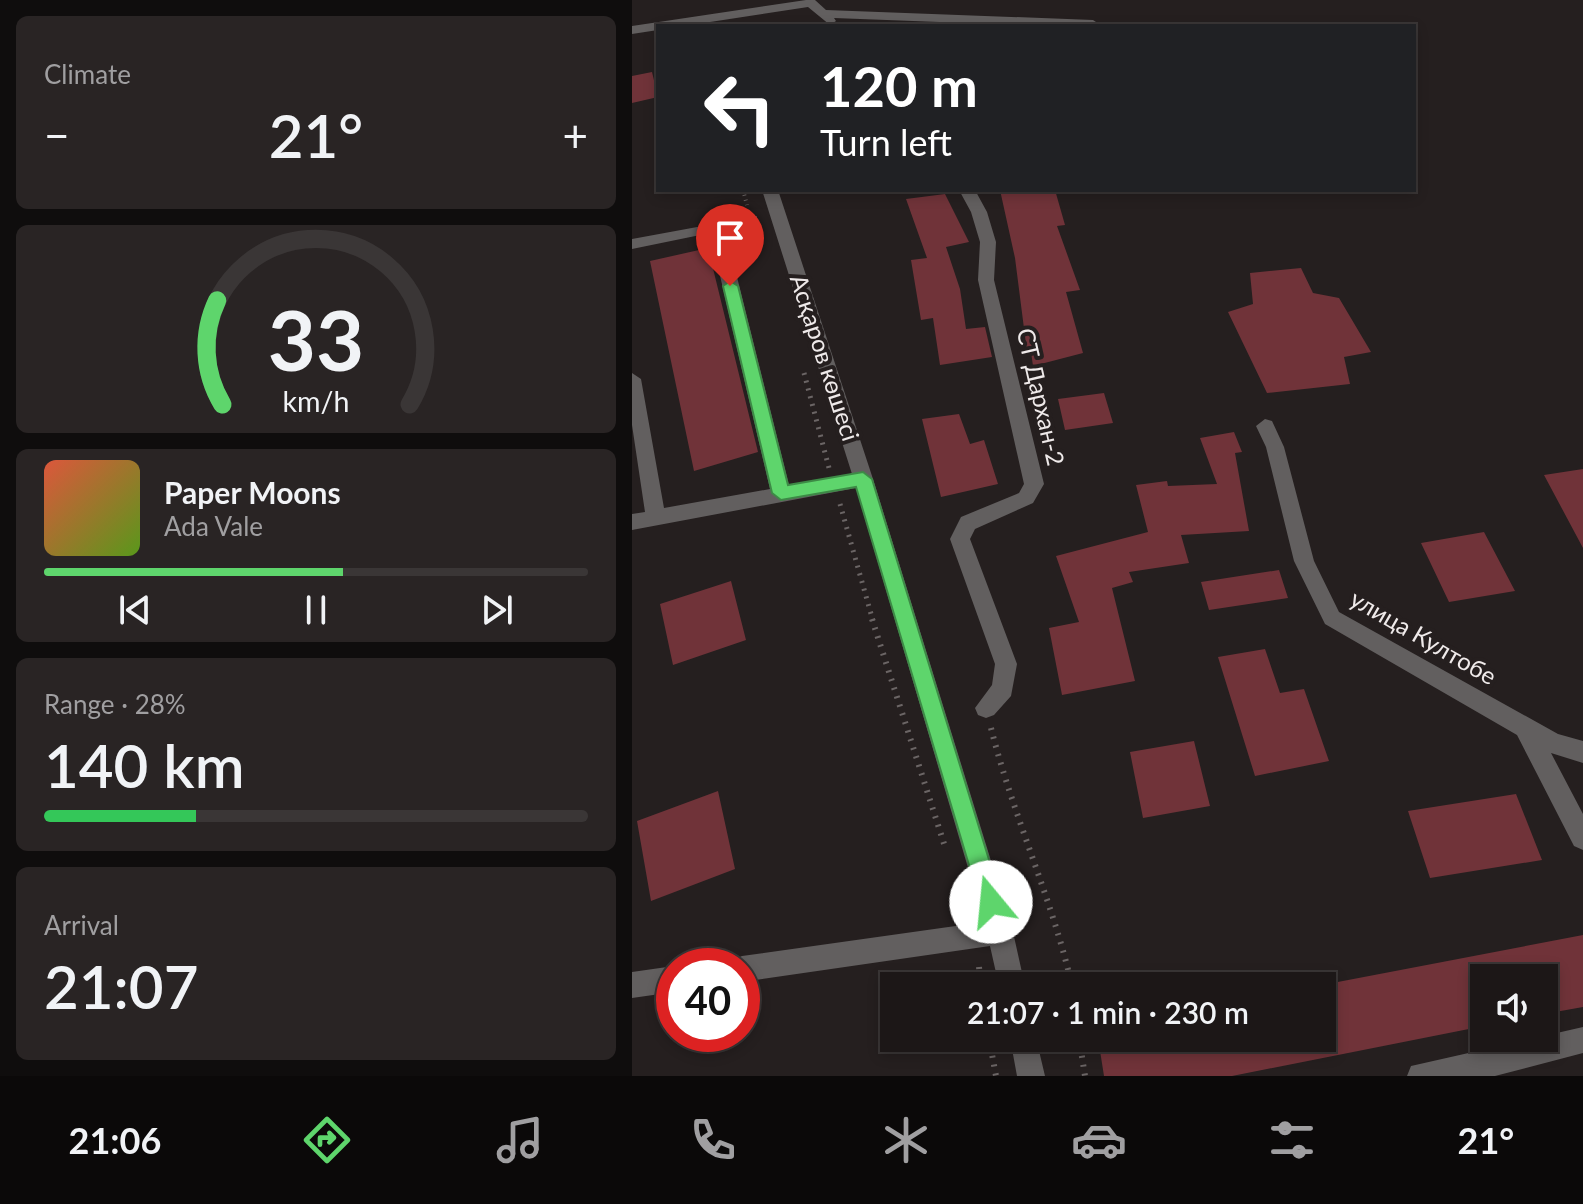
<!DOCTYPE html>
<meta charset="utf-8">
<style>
:root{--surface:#1c1717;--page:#292424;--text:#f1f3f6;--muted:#a09fa1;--line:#3a3636;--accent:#5ed56c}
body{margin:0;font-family:Lato,sans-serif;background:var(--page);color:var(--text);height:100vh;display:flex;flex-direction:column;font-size:30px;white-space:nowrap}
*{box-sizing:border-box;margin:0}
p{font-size:26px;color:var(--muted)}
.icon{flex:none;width:44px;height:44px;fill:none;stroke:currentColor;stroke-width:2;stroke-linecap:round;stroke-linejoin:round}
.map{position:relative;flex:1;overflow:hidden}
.drawer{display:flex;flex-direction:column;gap:16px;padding:16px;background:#0f0d0d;width:632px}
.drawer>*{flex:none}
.hud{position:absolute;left:24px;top:24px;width:760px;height:168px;border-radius:0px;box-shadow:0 4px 12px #0003,0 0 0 2px var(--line);background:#202124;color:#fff;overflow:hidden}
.controls{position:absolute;left:838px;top:964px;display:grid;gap:16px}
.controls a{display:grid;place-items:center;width:88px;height:88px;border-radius:0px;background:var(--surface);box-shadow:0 4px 12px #0003,0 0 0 2px var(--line);font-size:40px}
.speed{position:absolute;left:24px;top:948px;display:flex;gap:16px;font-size:40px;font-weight:700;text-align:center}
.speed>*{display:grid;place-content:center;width:104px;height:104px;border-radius:50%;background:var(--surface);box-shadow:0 4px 12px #0003,0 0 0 2px var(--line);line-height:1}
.speed .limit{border:12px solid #d22;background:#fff;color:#111}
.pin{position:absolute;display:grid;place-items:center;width:68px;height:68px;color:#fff;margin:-82px -34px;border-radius:50% 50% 50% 0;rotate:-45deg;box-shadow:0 0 8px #0007}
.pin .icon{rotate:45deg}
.me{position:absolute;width:88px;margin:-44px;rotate:343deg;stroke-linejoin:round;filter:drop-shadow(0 0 6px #0008)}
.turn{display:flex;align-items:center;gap:28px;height:168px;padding:0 32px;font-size:36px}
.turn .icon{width:104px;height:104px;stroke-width:2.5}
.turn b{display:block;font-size:56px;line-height:68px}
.big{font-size:60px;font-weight:600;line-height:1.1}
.drawer .card{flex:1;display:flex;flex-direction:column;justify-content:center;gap:12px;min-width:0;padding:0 28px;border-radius:12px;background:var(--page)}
.drawer .dial{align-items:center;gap:0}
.dial svg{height:208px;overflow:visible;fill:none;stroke:var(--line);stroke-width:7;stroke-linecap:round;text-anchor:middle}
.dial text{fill:var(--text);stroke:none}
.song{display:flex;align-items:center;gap:24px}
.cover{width:96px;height:96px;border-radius:12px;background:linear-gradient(135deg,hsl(10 70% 55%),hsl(90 70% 35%))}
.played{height:8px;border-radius:4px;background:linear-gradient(90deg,var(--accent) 55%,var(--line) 55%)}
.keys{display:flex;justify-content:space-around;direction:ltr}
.heat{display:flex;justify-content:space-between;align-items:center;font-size:44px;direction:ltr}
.charge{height:12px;border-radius:6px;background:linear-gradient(90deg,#34c759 28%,var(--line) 0)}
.trip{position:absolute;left:248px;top:972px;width:456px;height:80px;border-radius:0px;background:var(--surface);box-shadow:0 4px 12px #0003,0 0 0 2px var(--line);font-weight:600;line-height:80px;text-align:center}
.dock{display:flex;height:128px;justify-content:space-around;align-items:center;background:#0b0909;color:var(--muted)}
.dock .icon{width:56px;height:56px}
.dock .current{color:var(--accent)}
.dock b{font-size:36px;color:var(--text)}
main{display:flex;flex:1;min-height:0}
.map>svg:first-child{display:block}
.building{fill:#703339}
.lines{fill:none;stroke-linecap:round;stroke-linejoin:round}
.path-far2{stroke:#6b6565;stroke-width:4;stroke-dasharray:1 4;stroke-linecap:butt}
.path-far1{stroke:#6b6565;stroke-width:5;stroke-dasharray:2 6;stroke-linecap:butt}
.path{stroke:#6b6565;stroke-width:6;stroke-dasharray:2 7;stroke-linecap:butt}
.minor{fill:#625f5f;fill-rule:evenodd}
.route{fill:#5ed56c;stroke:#3d8a46;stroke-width:2}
.labels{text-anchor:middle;stroke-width:8;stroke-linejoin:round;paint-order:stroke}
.street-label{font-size:24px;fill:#efeaea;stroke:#251f1f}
</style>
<main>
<section class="drawer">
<div class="card"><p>Climate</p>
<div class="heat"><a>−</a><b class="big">21°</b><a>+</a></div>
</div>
<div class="card dial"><svg viewBox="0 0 100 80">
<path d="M14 69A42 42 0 1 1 86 69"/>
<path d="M14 69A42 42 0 0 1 12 29" stroke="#5ed56c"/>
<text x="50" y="56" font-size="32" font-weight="700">33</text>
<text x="50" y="72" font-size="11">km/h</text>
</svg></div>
<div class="card">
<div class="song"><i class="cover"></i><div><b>Paper Moons</b><p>Ada Vale</p></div></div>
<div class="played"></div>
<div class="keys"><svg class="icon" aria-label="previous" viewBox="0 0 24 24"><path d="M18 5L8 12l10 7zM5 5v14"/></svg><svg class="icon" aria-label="pause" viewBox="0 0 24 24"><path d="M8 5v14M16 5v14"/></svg><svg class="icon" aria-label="next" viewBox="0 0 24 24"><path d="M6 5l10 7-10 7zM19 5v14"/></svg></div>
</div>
<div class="card"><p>Range · 28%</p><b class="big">140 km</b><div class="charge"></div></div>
<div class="card"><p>Arrival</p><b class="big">21:07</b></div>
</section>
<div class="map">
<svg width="951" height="1076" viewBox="0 0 951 1076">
<rect width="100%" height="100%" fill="#251f1f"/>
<!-- building -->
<path class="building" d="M 20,72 L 26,97 L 0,103 L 0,76 Z
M 368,190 L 423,190 L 433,225 L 425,226 L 448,290 L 434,292 L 451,353 L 401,366 L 399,352 L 395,352 L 383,258 Z
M 313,194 L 337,242 L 314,247 L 328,289 L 334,329 L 353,327 L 360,357 L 308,365 L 301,318 L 289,320 L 279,260 L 295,258 L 274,199 Z
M 76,248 L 126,452 L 62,471 L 18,261 Z
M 669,268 L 681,293 L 707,298 L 739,352 L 712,357 L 718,384 L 635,393 L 596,312 L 621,304 L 618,273 Z
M 472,393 L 481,423 L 433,430 L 426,399 Z
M 327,414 L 338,444 L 352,440 L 366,484 L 309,497 L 290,419 Z
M 602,432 L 610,452 L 603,453 L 617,531 L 549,535 L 557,563 L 497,572 L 501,582 L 480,588 L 503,681 L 430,695 L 417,628 L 447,622 L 424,556 L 516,532 L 504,485 L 535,481 L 536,486 L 585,484 L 568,438 Z
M 951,469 L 951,548 L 912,475 Z
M 852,532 L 883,591 L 817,602 L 789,543 Z
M 647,570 L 656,598 L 577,610 L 569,582 Z
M 99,581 L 114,640 L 41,665 L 28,604 Z
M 633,649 L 648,693 L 672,689 L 697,761 L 623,776 L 586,657 Z
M 562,741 L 578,806 L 511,818 L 498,752 Z
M 86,791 L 103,869 L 19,901 L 5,821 Z
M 884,794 L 910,860 L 798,878 L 776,811 Z
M 951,935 L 951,1007 L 912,1014 L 912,978 L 852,978 L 852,1026 L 600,1076 L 472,1076 L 466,1038 L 690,1038 L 690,985 Z"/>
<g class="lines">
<!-- path-far2 -->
<path class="path-far2" d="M 111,190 L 115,205"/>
<!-- path-far1 -->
<path class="path-far1" d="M 172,373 L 197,468
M 208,504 L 241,621"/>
<!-- path -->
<path class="path" d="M 240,619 L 314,850
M 359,728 C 381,816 420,898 440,986
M 347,967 L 349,986
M 357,1038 L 364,1076
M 447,1038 L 453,1076"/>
<!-- minor -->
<path class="minor" d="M 174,0 L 183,0 L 194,10 L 461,20 L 467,24 L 411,26 L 202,18 L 204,21 L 198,25 L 176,7 L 52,26 L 26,26 L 26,30 L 0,34 L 0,26 Z
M 130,190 L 146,190 L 241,479 L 381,932 L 393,986 L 367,986 L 358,946 L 110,982 L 110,966 L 98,966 L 101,960 L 110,956 L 352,922 L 224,488 L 0,530 L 0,514 L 13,512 L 0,425 L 0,373 L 9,379 L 32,508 L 138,489 L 78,233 L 0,249 L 0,239 L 125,216 L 125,222 L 93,229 L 157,485 L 220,474 Z
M 327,190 L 343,190 L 355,212 L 364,242 L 362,280 L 412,484 L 401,503 L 343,529 L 338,539 L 385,664 L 379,696 L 362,715 L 354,718 L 346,715 L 343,708 L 360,685 L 363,664 L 318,539 L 329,517 L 387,493 L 392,484 L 346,280 L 348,242 L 339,212 Z
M 633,419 L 640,421 L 652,447 L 682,561 L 707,612 L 926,734 L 951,741 L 951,763 L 919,753 L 951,814 L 951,850 L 942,846 L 885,735 L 693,624 L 662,561 L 634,447 L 624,426 Z
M 42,966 L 42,992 L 0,998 L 0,972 Z
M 951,1027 L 951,1053 L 863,1076 L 775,1076 L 779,1066 Z
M 378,1038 L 404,1038 L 413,1076 L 385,1076 Z"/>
</g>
<!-- route -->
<path class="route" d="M 98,281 L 106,286 L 156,485 L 231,472 L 240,479 L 370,902 L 367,910 L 359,913 L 351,910 L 348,902 L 224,487 L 149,500 L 140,493 L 91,286 Z"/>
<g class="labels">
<!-- street labels -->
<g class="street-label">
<text transform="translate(192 358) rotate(72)" y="8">Асқаров көшесі</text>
<text transform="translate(408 397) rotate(77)" y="8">СТ Дархан-2</text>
<text transform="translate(791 638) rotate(30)" y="8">улица Култобе</text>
</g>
</g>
</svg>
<div class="controls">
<a><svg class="icon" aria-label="sound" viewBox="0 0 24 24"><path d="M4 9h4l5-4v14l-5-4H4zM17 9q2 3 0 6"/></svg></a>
</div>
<div class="speed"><div class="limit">40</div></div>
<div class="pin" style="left:98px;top:286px;background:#d93025"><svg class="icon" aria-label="arrive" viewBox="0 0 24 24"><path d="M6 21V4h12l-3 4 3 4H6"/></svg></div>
<svg class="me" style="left:359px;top:902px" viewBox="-20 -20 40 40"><circle r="19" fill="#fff"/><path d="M0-13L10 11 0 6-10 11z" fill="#5ed56c"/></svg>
<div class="trip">21:07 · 1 min · 230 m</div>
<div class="hud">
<div class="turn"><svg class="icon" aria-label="left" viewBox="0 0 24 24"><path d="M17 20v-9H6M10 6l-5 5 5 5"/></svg><div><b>120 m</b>Turn left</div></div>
</div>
</div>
</main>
<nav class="dock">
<b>21:06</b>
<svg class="icon current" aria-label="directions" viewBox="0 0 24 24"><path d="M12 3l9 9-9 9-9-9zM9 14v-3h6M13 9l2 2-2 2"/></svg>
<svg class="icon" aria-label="music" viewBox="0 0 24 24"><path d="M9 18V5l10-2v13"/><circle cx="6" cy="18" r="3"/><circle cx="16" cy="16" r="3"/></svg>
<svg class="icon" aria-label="phone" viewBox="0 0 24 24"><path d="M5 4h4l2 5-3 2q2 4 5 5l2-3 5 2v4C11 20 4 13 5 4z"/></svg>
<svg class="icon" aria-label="climate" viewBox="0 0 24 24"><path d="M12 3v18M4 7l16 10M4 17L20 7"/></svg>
<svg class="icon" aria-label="car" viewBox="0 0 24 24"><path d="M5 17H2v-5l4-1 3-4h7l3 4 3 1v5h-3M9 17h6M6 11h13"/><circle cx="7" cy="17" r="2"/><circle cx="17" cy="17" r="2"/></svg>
<svg class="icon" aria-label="filters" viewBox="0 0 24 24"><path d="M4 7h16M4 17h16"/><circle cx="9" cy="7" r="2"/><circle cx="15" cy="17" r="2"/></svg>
<b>21°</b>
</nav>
